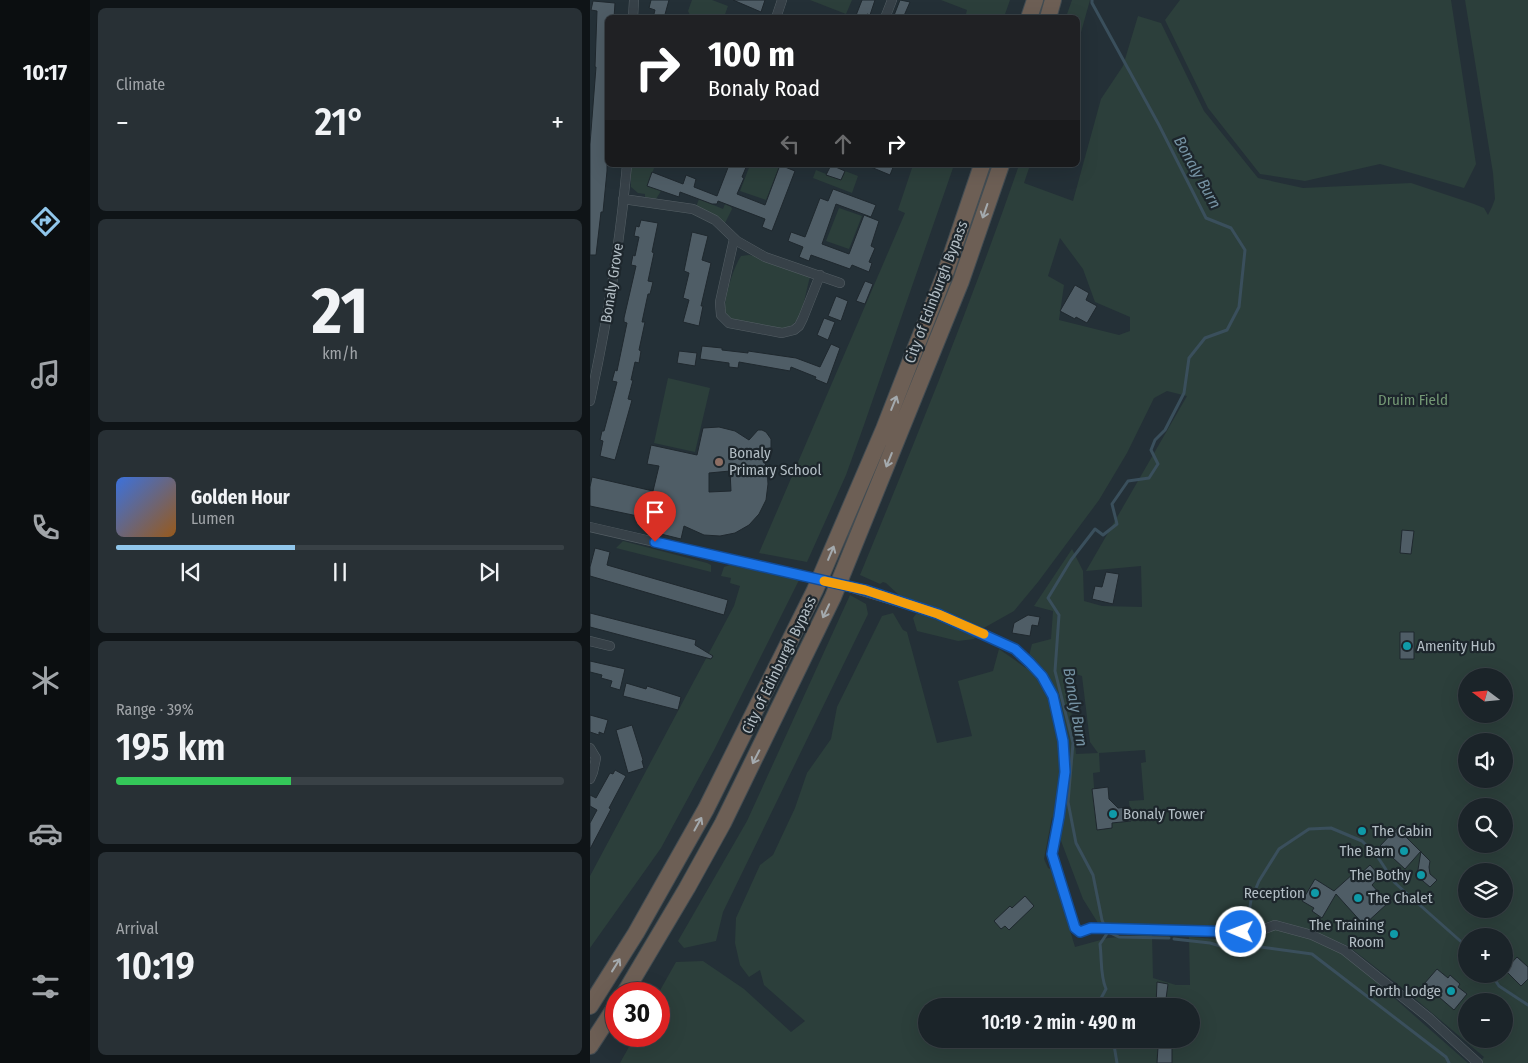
<!DOCTYPE html>
<meta charset="utf-8">
<style>
:root{--surface:#1b2429;--page:#283035;--text:#f1f3f6;--muted:#a0a4a8;--line:#394146;--accent:#90c6eb}
body{margin:0;font-family:"Fira Sans Condensed",sans-serif;background:var(--page);color:var(--text);height:100vh;display:flex;flex-direction:column;font-size:19px;white-space:nowrap}
*{box-sizing:border-box;margin:0}
p{font-size:16px;color:var(--muted)}
.icon{flex:none;width:28px;height:28px;fill:none;stroke:currentColor;stroke-width:2;stroke-linecap:round;stroke-linejoin:round}
.map{position:relative;flex:1;overflow:hidden}
.details{display:flex;flex-direction:column;gap:8px;padding:8px;background:#0f1417;width:500px}
.details>*{flex:none}
.hud{position:absolute;left:15px;top:15px;width:475px;height:152px;border-radius:8px;box-shadow:0 5px 20px #0002,0 0 0 1px var(--line);background:#202124;color:#fff;overflow:hidden}
.needle{width:32px;rotate:286deg}
.tools{position:absolute;left:868px;top:668px;display:grid;gap:10px}
.tools a{display:grid;place-items:center;width:55px;height:55px;border-radius:50%;background:var(--surface);box-shadow:0 5px 20px #0002,0 0 0 1px var(--line);font-size:25px}
.speed{position:absolute;left:15px;top:982px;display:flex;gap:10px;font-size:25px;font-weight:700;text-align:center}
.speed>*{display:grid;place-content:center;width:65px;height:65px;border-radius:50%;background:var(--surface);box-shadow:0 5px 20px #0002,0 0 0 1px var(--line);line-height:1}
.speed .limit{border:8px solid #d22;background:#fff;color:#111}
.pin{position:absolute;display:grid;place-items:center;width:42px;height:42px;color:#fff;margin:-51px -21px;border-radius:50% 50% 50% 0;rotate:-45deg;box-shadow:0 0 5px #0007}
.pin .icon{rotate:45deg}
.me{position:absolute;width:55px;margin:-28px;rotate:271deg;stroke-linejoin:round;filter:drop-shadow(0 0 4px #0008)}
.turn{display:flex;align-items:center;gap:18px;height:105px;padding:0 20px;font-size:22px}
.turn .icon{width:65px;height:65px;stroke-width:2.5}
.turn b{display:block;font-size:35px;line-height:42px}
.lanes{display:flex;align-items:center;height:48px;padding:0 20px;background:#0003;justify-content:center;gap:25px;direction:ltr}
.lanes .off{opacity:.35}
.big{font-size:38px;font-weight:600;line-height:1.1}
.details .widget{flex:1;display:flex;flex-direction:column;justify-content:center;gap:8px;min-width:0;padding:0 18px;border-radius:8px;background:var(--page)}
.details .dial{align-items:center;gap:0}
.dial b{font-size:65px;line-height:1}
.song{display:flex;align-items:center;gap:15px}
.cover{width:60px;height:60px;border-radius:8px;background:linear-gradient(135deg,hsl(220 70% 55%),hsl(30 70% 35%))}
.played{height:5px;border-radius:2px;background:linear-gradient(90deg,var(--accent) 40%,var(--line) 40%)}
.keys{display:flex;justify-content:space-around;direction:ltr}
.heat{display:flex;justify-content:space-between;align-items:center;font-size:28px;direction:ltr}
.charge{height:8px;border-radius:4px;background:linear-gradient(90deg,#34c759 39%,var(--line) 0)}
.trip{position:absolute;left:328px;top:998px;width:282px;height:50px;border-radius:25px;background:var(--surface);box-shadow:0 5px 20px #0002,0 0 0 1px var(--line);font-weight:600;line-height:50px;text-align:center}
main{display:flex;flex:1;min-height:0}
.menu{display:flex;flex-direction:column;width:90px;justify-content:space-around;align-items:center;background:#0b0e10;color:var(--muted)}
.menu .icon{width:35px;height:35px}
.menu .current{color:var(--accent)}
.menu b{font-size:22px;color:var(--text)}
.map>svg:first-child{display:block}
.green{fill:#2c3f3b;fill-rule:evenodd}
.lines{fill:none;stroke-linecap:round;stroke-linejoin:round}
.stream{stroke:#3a4f5c;stroke-width:3}
.building{fill:#4f5d66;stroke:#1f282e;fill-rule:evenodd}
.street-casing{stroke:#555f65;stroke-width:10}
.highway-casing{stroke:#424c52;stroke-width:18}
.street{stroke:#374148;stroke-width:9}
.highway{stroke:#6d5f55;stroke-width:16}
.street-bridge-casing{stroke:#555f65;stroke-width:10;stroke-linecap:butt}
.street-bridge{stroke:#374148;stroke-width:9}
.oneway{stroke:#a4aaae}
.route-casing{stroke:#114b97;stroke-width:12}
.route{stroke:#1a73e8;stroke-width:9}
.slow{stroke:#f59e0b;stroke-width:9}
.education-dot{fill:#8d6e63;stroke:#1d262c;stroke-width:2}
.culture-dot{fill:#0f9aa8;stroke:#1d262c;stroke-width:2}
.labels{text-anchor:middle;stroke-width:4.5;stroke-linejoin:round;paint-order:stroke}
.street-label{font-size:15px;fill:#b2bdc4;stroke:#1d262c}
.park-label{font-size:15px;fill:#739774;stroke:#1d262c}
.poi-label{font-size:15px;fill:#b2bdc4;stroke:#1d262c;text-anchor:start}
.water-label{font-size:16px;font-style:italic;fill:#7693a4;stroke:#1d262c}
</style>
<main>
<nav class="menu">
<b>10:17</b>
<svg class="icon current" aria-label="directions" viewBox="0 0 24 24"><path d="M12 3l9 9-9 9-9-9zM9 14v-3h6M13 9l2 2-2 2"/></svg>
<svg class="icon" aria-label="music" viewBox="0 0 24 24"><path d="M9 18V5l10-2v13"/><circle cx="6" cy="18" r="3"/><circle cx="16" cy="16" r="3"/></svg>
<svg class="icon" aria-label="phone" viewBox="0 0 24 24"><path d="M5 4h4l2 5-3 2q2 4 5 5l2-3 5 2v4C11 20 4 13 5 4z"/></svg>
<svg class="icon" aria-label="climate" viewBox="0 0 24 24"><path d="M12 3v18M4 7l16 10M4 17L20 7"/></svg>
<svg class="icon" aria-label="car" viewBox="0 0 24 24"><path d="M5 17H2v-5l4-1 3-4h7l3 4 3 1v5h-3M9 17h6M6 11h13"/><circle cx="7" cy="17" r="2"/><circle cx="17" cy="17" r="2"/></svg>
<svg class="icon" aria-label="filters" viewBox="0 0 24 24"><path d="M4 7h16M4 17h16"/><circle cx="9" cy="7" r="2"/><circle cx="15" cy="17" r="2"/></svg>
</nav>
<section class="details">
<div class="widget"><p>Climate</p>
<div class="heat"><a>−</a><b class="big">21°</b><a>+</a></div>
</div>
<div class="widget dial"><b>21</b><p>km/h</p></div>
<div class="widget">
<div class="song"><i class="cover"></i><div><b>Golden Hour</b><p>Lumen</p></div></div>
<div class="played"></div>
<div class="keys"><svg class="icon" aria-label="previous" viewBox="0 0 24 24"><path d="M18 5L8 12l10 7zM5 5v14"/></svg><svg class="icon" aria-label="pause" viewBox="0 0 24 24"><path d="M8 5v14M16 5v14"/></svg><svg class="icon" aria-label="next" viewBox="0 0 24 24"><path d="M6 5l10 7-10 7zM19 5v14"/></svg></div>
</div>
<div class="widget"><p>Range · 39%</p><b class="big">195 km</b><div class="charge"></div></div>
<div class="widget"><p>Arrival</p><b class="big">10:19</b></div>
</section>
<div class="map">
<svg width="938" height="1063" viewBox="0 0 938 1063">
<rect width="100%" height="100%" fill="#243037"/>
<!-- green -->
<path class="green" d="M 102,0 L 122,0 L 138,6 L 134,17 L 101,17 L 98,11 Z
M 220,0 L 262,0 L 256,14 Z
M 351,0 L 420,0 L 414,17 L 375,18 L 377,10 Z
M 482,0 L 500,0 L 488,43 L 488,18 L 476,17 Z
M 590,0 L 861,0 L 886,164 L 874,188 L 790,164 L 715,181 L 670,174 L 618,108 L 575,20 Z
M 875,0 L 938,0 L 938,1063 L 889,1063 L 894,1057 L 816,991 L 758,946 L 717,929 L 689,921 L 680,921 L 655,930 L 646,925 L 639,928 L 615,929 L 508,923 L 493,899 L 462,817 L 454,859 L 458,868 L 462,870 L 485,947 L 518,938 L 562,934 L 563,978 L 586,985 L 600,985 L 599,937 L 626,939 L 662,938 L 686,928 L 721,937 L 752,954 L 785,981 L 878,1063 L 30,1063 L 45,1036 L 69,1036 L 68,994 L 86,962 L 113,961 L 154,989 L 201,1032 L 215,1021 L 174,985 L 170,970 L 159,977 L 150,965 L 145,943 L 146,918 L 170,865 L 183,855 L 205,808 L 217,773 L 241,739 L 247,707 L 292,616 L 303,613 L 313,630 L 317,632 L 347,743 L 382,736 L 368,681 L 403,671 L 409,649 L 436,668 L 442,644 L 461,639 L 463,611 L 444,606 L 482,549 L 493,571 L 494,601 L 512,606 L 552,607 L 551,566 L 496,571 L 597,396 L 577,391 L 564,398 L 537,453 L 509,500 L 448,582 L 424,611 L 392,629 L 366,618 L 312,598 L 296,583 L 293,582 L 290,584 L 270,575 C 326,439 381,304 429,165 L 440,165 L 434,183 L 483,201 L 511,99 L 533,66 L 548,16 L 571,23 L 614,111 L 668,178 L 713,188 L 821,183 L 884,204 L 894,208 L 898,215 L 902,207 L 905,199 L 903,173 ZM 470,238 L 493,269 L 505,302 L 540,317 L 540,331 L 529,335 L 469,320 L 474,285 L 458,276 ZM 477,671 L 492,676 L 500,742 L 508,753 L 486,754 ZM 876,676 L 914,676 L 914,714 L 876,714 ZM 876,741 L 914,741 L 914,779 L 876,779 ZM 555,750 L 556,762 L 551,763 L 554,800 L 539,801 L 541,821 L 522,823 L 522,828 L 507,830 L 503,773 L 510,772 L 509,753 ZM 876,806 L 914,806 L 914,844 L 876,844 ZM 876,871 L 914,871 L 914,909 L 876,909 ZM 876,936 L 914,936 L 914,974 L 876,974 ZM 876,1001 L 914,1001 L 914,1039 L 876,1039 ZM 336,1006 L 601,1006 L 601,1039 L 336,1039 Z
M 41,165 L 65,165 L 58,186 L 71,191 L 66,199 L 55,197 L 55,194 L 48,193 L 41,187 Z
M 160,165 L 183,165 L 189,167 L 176,200 L 150,191 Z
M 323,165 L 364,165 L 274,425 L 256,475 L 217,562 L 169,553 L 315,213 L 308,210 Z
M 226,170 L 251,180 L 255,171 L 268,176 L 262,193 L 223,178 Z
M 109,199 L 133,209 L 135,204 L 141,207 L 142,209 L 135,223 L 134,223 L 106,207 Z
M 249,208 L 272,216 L 259,249 L 236,241 Z
M 159,255 L 168,257 L 187,266 L 220,277 C 216,290 214,309 206,321 C 195,337 155,322 139,319 C 137,315 135,312 135,308 C 135,294 144,267 151,256 Z
M 78,378 L 120,388 L 105,452 L 64,443 Z
M 33,541 L 117,563 L 121,565 L 121,572 L 26,548 Z
M 140,565 L 209,580 L 124,750 L 71,848 L 0,948 L 0,876 L 144,606 L 150,586 L 140,583 L 141,578 L 131,576 L 134,567 Z
M 260,595 L 276,604 L 278,614 L 133,912 L 126,941 L 94,948 L 88,941 L 157,821 Z
M 326,614 L 338,615 L 387,635 L 384,639 L 368,641 L 327,631 L 323,618 Z"/>
<g class="lines">
<!-- stream -->
<path class="stream" d="M 502,0 L 502,3 L 569,125 L 616,218 L 641,228 L 655,250 L 649,307 L 637,330 L 615,338 L 599,358 L 594,393 L 575,430 L 565,440 L 561,450 L 568,464 L 559,478 L 538,481 L 522,504 L 527,524 L 513,535 L 505,529 L 481,560 L 458,598 L 469,615 L 465,671 L 483,743 L 478,802 L 486,843 L 503,875 L 512,920 L 515,927
M 518,932 L 529,937 L 579,938
M 584,939 L 620,943 L 641,949 L 648,944
M 648,944 L 658,919 L 661,900 L 669,881 L 689,849 L 719,829 L 741,828 L 772,841 L 787,856 L 805,883 L 876,946
M 648,944 L 722,954 L 856,1057 L 859,1063
M 901,974 L 909,986 L 938,1005
M 510,1006 L 509,1002 L 516,989 C 510,975 512,960 510,944 L 518,932
M 523,1039 L 527,1063"/>
</g>
<!-- building -->
<path class="building" d="M 61,0 L 79,0 L 74,18 L 63,18 L 65,10 L 59,8 Z
M 143,0 L 175,0 L 171,12 Z
M 272,0 L 285,0 L 280,15 L 277,14 L 276,18 L 265,18 Z
M 310,0 L 320,2 L 313,18 L 303,18 Z
M 3,1 L 25,3 L 24,18 L 18,18 L 17,171 L 13,212 L 11,212 L 6,255 L 0,255 L 0,144 L 6,67 L 5,67 L 7,11 L 1,10 Z
M 139,165 L 157,165 L 152,177 L 154,178 L 147,194 L 175,205 L 190,165 L 205,171 L 182,231 L 172,227 L 175,219 L 128,201 L 127,204 L 122,204 L 90,192 L 89,197 L 57,186 L 62,172 L 93,184 L 96,175 L 106,179 L 104,187 L 127,196 Z
M 241,165 L 255,171 L 251,180 L 236,175 Z
M 276,165 L 304,165 L 300,175 Z
M 243,189 L 286,205 L 281,217 L 254,207 L 246,204 L 232,244 L 259,254 L 274,215 L 289,221 L 281,246 L 285,248 L 279,262 L 282,263 L 279,272 L 262,265 L 260,269 L 221,255 L 219,261 L 209,257 L 213,247 L 198,241 L 201,232 L 215,237 L 230,198 L 238,201 Z
M 51,220 L 68,223 L 62,252 L 64,253 L 58,281 L 63,282 L 60,294 L 58,294 L 52,322 L 55,322 L 49,350 L 51,351 L 49,363 L 45,362 L 41,380 L 43,380 L 38,399 L 42,400 L 25,460 L 10,456 L 13,441 L 10,440 L 12,431 L 14,431 L 27,382 L 22,381 L 25,370 L 27,371 L 37,323 L 34,322 L 34,318 L 46,266 L 41,265 L 43,255 L 45,256 L 49,237 L 44,236 L 46,226 L 49,227 Z
M 102,232 L 118,236 L 112,260 L 121,263 L 111,306 L 113,306 L 109,326 L 93,322 L 99,300 L 93,298 L 99,273 L 94,271 Z
M 275,281 L 283,284 L 275,304 L 266,301 Z
M 485,285 L 499,293 L 496,300 L 507,306 L 497,323 L 486,317 L 485,319 L 470,311 Z
M 246,296 L 258,301 L 251,321 L 238,316 Z
M 234,318 L 245,322 L 238,340 L 227,335 Z
M 241,344 L 250,348 L 237,384 L 225,379 L 226,377 L 201,367 L 200,371 L 149,362 L 148,368 L 139,367 L 139,363 L 110,359 L 112,346 L 132,348 L 132,350 L 158,353 L 158,351 L 206,358 L 230,367 Z
M 89,351 L 107,353 L 105,366 L 87,363 Z
M 129,427 L 145,431 L 159,440 L 168,430 L 172,430 L 176,432 L 181,439 L 181,448 L 169,449 L 177,468 L 178,484 L 176,500 L 169,514 L 159,525 L 145,533 L 130,536 L 114,535 L 94,526 L 91,539 L 55,530 L 57,518 L 0,506 L 0,487 L 2,477 L 63,491 L 69,466 L 57,464 L 61,445 L 107,455 L 113,428 ZM 140,471 L 141,491 L 119,492 L 119,473 Z
M 812,530 L 824,531 L 821,554 L 810,553 Z
M 5,548 L 20,552 L 17,565 L 138,600 L 134,615 L 0,576 L 0,567 Z
M 516,572 L 529,574 L 523,604 L 502,599 L 505,586 L 512,587 Z
M 0,613 L 106,640 L 105,645 L 123,656 L 121,659 L 0,627 Z
M 438,615 L 450,617 L 448,626 L 442,625 L 440,636 L 422,633 L 424,623 Z
M 810,632 L 824,632 L 824,659 L 810,659 Z
M 0,661 L 35,669 L 30,690 L 20,687 L 22,681 L 11,678 L 12,675 L 0,672 Z
M 36,683 L 56,689 L 57,686 L 91,697 L 88,710 L 33,696 Z
M 0,715 L 18,720 L 14,734 L 9,732 L 9,735 L 0,732 Z
M 42,725 L 53,760 L 52,761 L 54,768 L 38,773 L 26,730 Z
M 25,770 L 36,776 L 19,808 L 21,809 L 0,849 L 0,823 L 7,810 L 0,806 L 0,795 L 6,798 L 20,773 L 23,774 Z
M 518,787 L 519,799 L 528,808 L 540,807 L 541,821 L 522,823 L 522,828 L 507,830 L 502,789 Z
M 807,828 L 840,861 L 839,867 L 840,874 L 847,880 L 840,887 L 827,876 L 831,851 L 815,869 L 790,846 Z
M 780,865 L 790,876 L 782,885 L 798,903 L 774,925 L 746,894 L 732,918 L 722,911 L 724,908 L 712,901 L 725,879 L 744,891 L 764,873 L 767,877 Z
M 435,896 L 444,906 L 419,930 L 415,926 L 411,929 L 404,921 L 420,906 L 422,908 Z
M 927,957 L 938,967 L 938,979 L 931,986 L 915,970 Z
M 847,969 L 858,978 L 860,975 L 870,984 L 868,987 L 877,994 L 864,1010 L 834,984 Z
M 567,982 L 578,984 L 575,1006 L 566,1006 Z
M 568,1047 L 582,1047 L 582,1063 L 567,1063 Z"/>
<g class="lines">
<defs>
<path id="street" d="M 43,18 L 44,0
M 186,18 L 192,0
M 295,18 L 302,0
M 33,199 L 103,209 L 125,220 L 147,241 L 175,257 L 250,283
M 144,239 L 130,302 L 131,315 L 139,323 L 192,333 L 204,330 L 209,326 L 213,318 L 230,275
M 0,401 C 17,323 30,244 37,165
M 0,527 L 178,568
M 259,587 L 348,614 L 394,634 L 425,649 L 452,676 L 463,696 L 473,741 L 475,772 L 469,817 L 462,854 L 485,928 C 491,932 494,932 501,928 L 663,933 L 685,925 L 722,935 L 754,950 L 839,1018 L 888,1063
M 0,641 L 20,646
M 0,748 L 6,758 L 3,772 L 0,779"/>
<path id="highway" d="M 439,18 L 445,0
M 458,18 L 463,0
M 34,994 L 97,888 L 133,823 L 243,597 L 371,281 L 411,165
M 0,1006 L 46,933 L 116,809 L 225,590 L 294,429 L 326,347 L 355,274 L 392,165
M 0,1046 L 26,1006"/>
</defs>
<!-- street casing -->
<use href="#street" class="street-casing"/>
<!-- highway casing -->
<use href="#highway" class="highway-casing"/>
<!-- street -->
<use href="#street" class="street"/>
<!-- highway -->
<use href="#highway" class="highway"/>
<defs>
<path id="street-bridge" d="M 178,568 L 259,587"/>
</defs>
<!-- street-bridge casing -->
<use href="#street-bridge" class="street-bridge-casing"/>
<!-- street-bridge -->
<use href="#street-bridge" class="street-bridge"/>
</g>
<!-- one-way arrows -->
<defs><path id="oneway-shaft" d="M-6 0H5M1.5-3L5.5 0L1.5 3" fill="none" stroke-width="1.6" stroke-linecap="round" stroke-linejoin="round" transform="scale(1.25)"/></defs>
<g class="oneway">
<use href="#oneway-shaft" transform="translate(395 211) rotate(109)"/>
<use href="#oneway-shaft" transform="translate(304 403) rotate(-68)"/>
<use href="#oneway-shaft" transform="translate(299 460) rotate(112)"/>
<use href="#oneway-shaft" transform="translate(241 553) rotate(-67)"/>
<use href="#oneway-shaft" transform="translate(236 611) rotate(115)"/>
<use href="#oneway-shaft" transform="translate(166 757) rotate(117)"/>
<use href="#oneway-shaft" transform="translate(108 824) rotate(-61)"/>
<use href="#oneway-shaft" transform="translate(26 965) rotate(-58)"/>
</g>
<g class="lines">
<defs>
<path id="route" d="M 65,542 L 275,590 L 348,614 L 425,649 L 440,663 L 452,676 L 463,696 L 473,741 L 475,772 L 469,817 L 462,854 L 485,928 L 490,932 L 501,928 L 651,932"/>
</defs>
<!-- route casing -->
<use href="#route" class="route-casing"/>
<!-- route -->
<use href="#route" class="route"/>
<!-- slow -->
<path class="slow" d="M 234,581 L 275,590 L 348,614 L 394,634"/>
</g>
<!-- markers -->
<circle class="education-dot" cx="129" cy="462" r="5"/>
<g class="culture-dot">
<circle cx="817" cy="646" r="5"/>
<circle cx="523" cy="814" r="5"/>
<circle cx="772" cy="831" r="5"/>
<circle cx="814" cy="851" r="5"/>
<circle cx="831" cy="875" r="5"/>
<circle cx="725" cy="893" r="5"/>
<circle cx="768" cy="898" r="5"/>
<circle cx="804" cy="934" r="5"/>
<circle cx="861" cy="991" r="5"/>
</g>
<g class="labels">
<!-- street labels -->
<g class="street-label">
<text transform="translate(22 283) rotate(-81)" y="5">Bonaly Grove</text>
<text transform="translate(346 292) rotate(-69)" y="5">City of Edinburgh Bypass</text>
<text transform="translate(189 665) rotate(-64)" y="5">City of Edinburgh Bypass</text>
</g>
<!-- park labels -->
<g class="park-label">
<text x="823" y="405">Druim Field</text>
</g>
<!-- poi labels -->
<g class="poi-label">
<text x="139" y="458">Bonaly<tspan x="139" dy="17">Primary School</tspan></text>
<text x="827" y="651">Amenity Hub</text>
<text x="533" y="819">Bonaly Tower</text>
<text x="782" y="836">The Cabin</text>
<text x="804" y="856" text-anchor="end">The Barn</text>
<text x="821" y="880" text-anchor="end">The Bothy</text>
<text x="715" y="898" text-anchor="end">Reception</text>
<text x="778" y="903">The Chalet</text>
<text x="794" y="930" text-anchor="end">The Training<tspan x="794" dy="17">Room</tspan></text>
<text x="851" y="996" text-anchor="end">Forth Lodge</text>
</g>
<!-- water labels -->
<g class="water-label">
<text transform="translate(608 172) rotate(61)" y="6">Bonaly Burn</text>
<text transform="translate(486 707) rotate(80)" y="6">Bonaly Burn</text>
</g>
</g>
</svg>
<div class="tools">
<a><svg class="needle" viewBox="-14 -14 28 28"><path d="M0-13l5 13h-10z" fill="#e53935"/><path d="M0 13l5-13h-10z" fill="#a0a4a8"/></svg></a>
<a><svg class="icon" aria-label="sound" viewBox="0 0 24 24"><path d="M4 9h4l5-4v14l-5-4H4zM17 9q2 3 0 6"/></svg></a>
<a><svg class="icon" aria-label="search" viewBox="0 0 24 24"><circle cx="10" cy="10" r="6"/><path d="M15 15l6 6"/></svg></a>
<a><svg class="icon" aria-label="layers" viewBox="0 0 24 24"><path d="M12 4l9 5-9 5-9-5zM3 14l9 5 9-5"/></svg></a>
<a>+</a>
<a>−</a>
</div>
<div class="speed"><div class="limit">30</div></div>
<div class="pin" style="left:65px;top:542px;background:#d93025"><svg class="icon" aria-label="arrive" viewBox="0 0 24 24"><path d="M6 21V4h12l-3 4 3 4H6"/></svg></div>
<svg class="me" style="left:651px;top:932px" viewBox="-20 -20 40 40"><circle r="17" fill="#1a73e8" stroke="#fff" stroke-width="3"/><path d="M0-11L8 9 0 5-8 9z" fill="#fff"/></svg>
<div class="trip">10:19 · 2 min · 490 m</div>
<div class="hud">
<div class="turn"><svg class="icon" aria-label="right" viewBox="0 0 24 24"><path d="M7 20v-9h11M14 6l5 5-5 5"/></svg><div><b>100 m</b>Bonaly Road</div></div>
<div class="lanes"><svg class="icon off" aria-label="left" viewBox="0 0 24 24"><path d="M17 20v-9H6M10 6l-5 5 5 5"/></svg><svg class="icon off" aria-label="ahead" viewBox="0 0 24 24"><path d="M12 20V5M6 11l6-6 6 6"/></svg><svg class="icon" aria-label="right" viewBox="0 0 24 24"><path d="M7 20v-9h11M14 6l5 5-5 5"/></svg></div>
</div>
</div>
</main>
